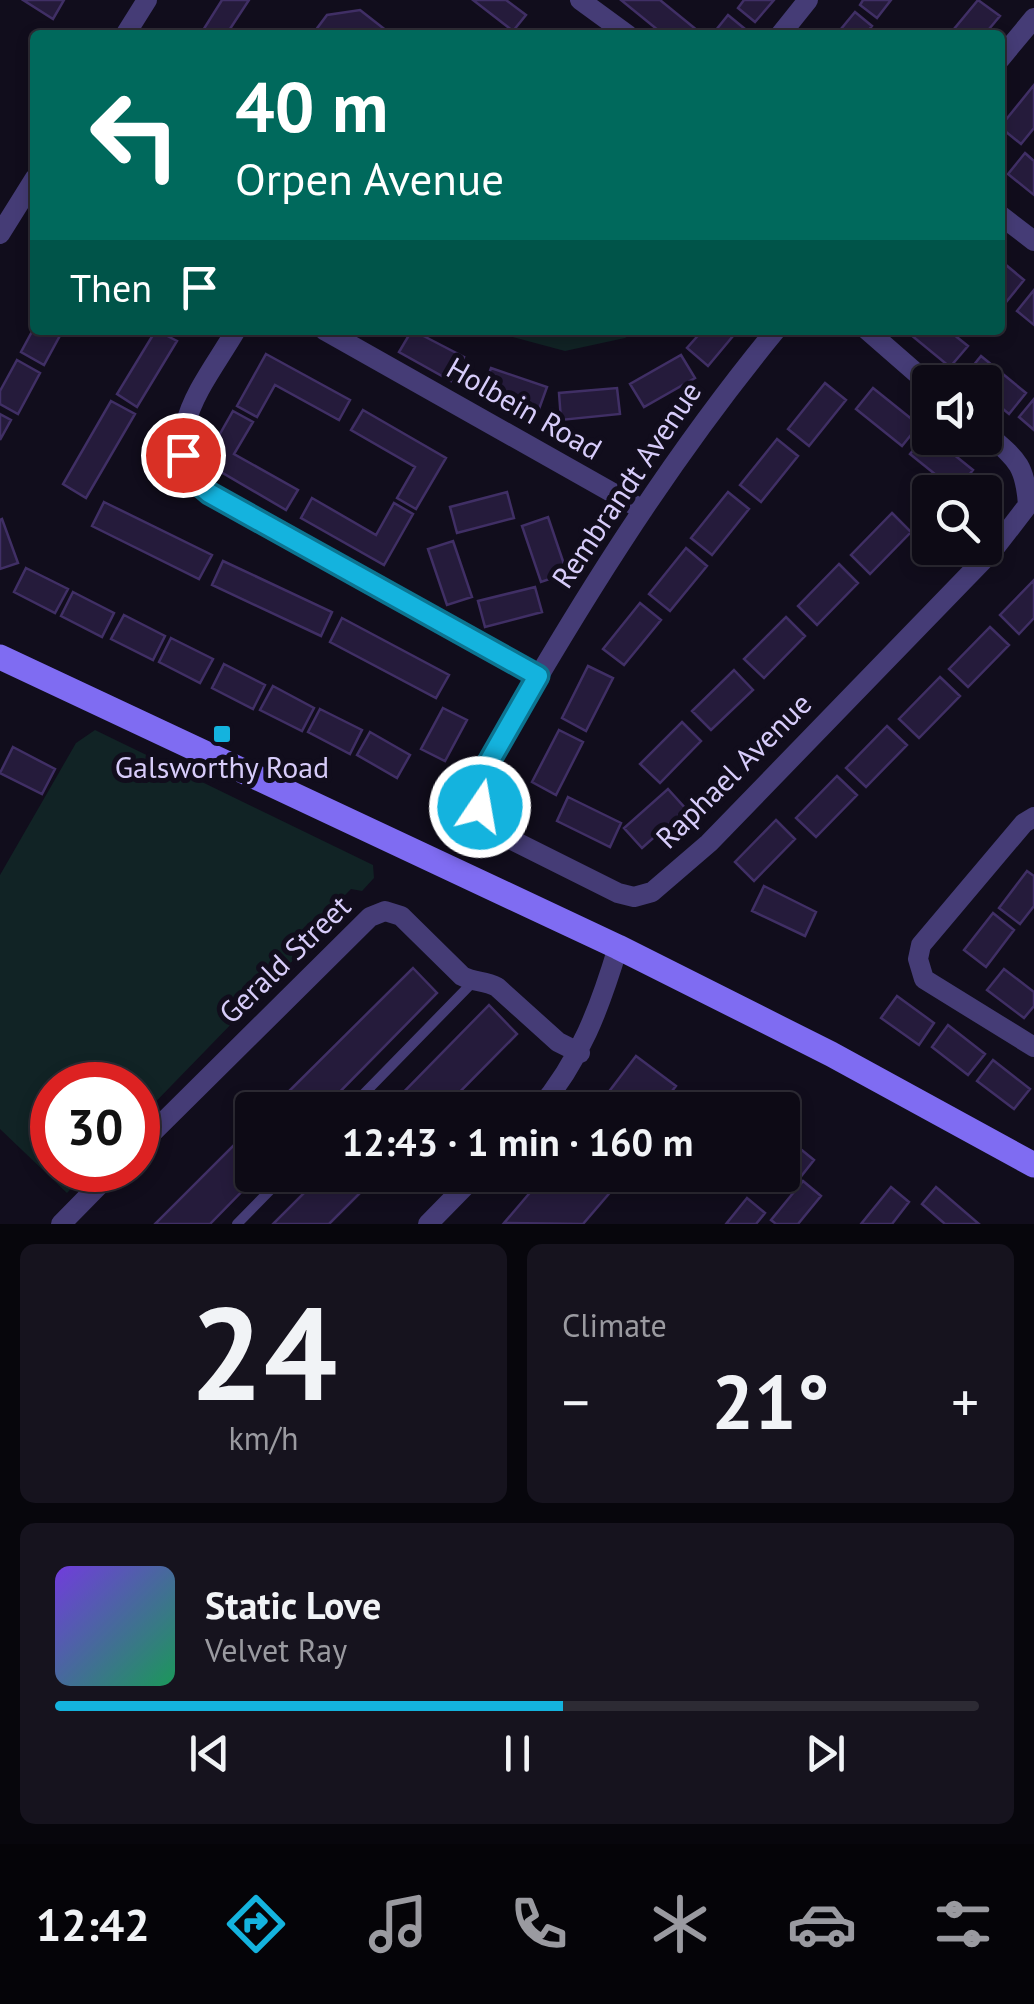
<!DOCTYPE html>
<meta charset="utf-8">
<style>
:root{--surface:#0d0a15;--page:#16131e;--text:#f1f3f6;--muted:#9a9aa0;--line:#2d2b34;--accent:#14b3de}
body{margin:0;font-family:"PT Sans",sans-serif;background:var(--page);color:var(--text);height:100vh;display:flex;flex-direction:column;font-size:38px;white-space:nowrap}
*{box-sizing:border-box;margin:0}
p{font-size:32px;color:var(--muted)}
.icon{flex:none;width:55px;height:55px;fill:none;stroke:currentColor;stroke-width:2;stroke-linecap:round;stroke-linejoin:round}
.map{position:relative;height:1224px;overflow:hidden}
.side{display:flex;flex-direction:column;gap:20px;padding:20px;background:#07060c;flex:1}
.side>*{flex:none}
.top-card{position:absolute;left:30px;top:30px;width:975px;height:305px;border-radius:10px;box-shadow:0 5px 15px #0003,0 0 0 2px var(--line);background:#00695c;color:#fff;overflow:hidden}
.controls{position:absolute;left:912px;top:365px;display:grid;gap:20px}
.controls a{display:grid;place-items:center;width:90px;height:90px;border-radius:10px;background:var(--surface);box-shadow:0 5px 15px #0003,0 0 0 2px var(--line);font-size:50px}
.speed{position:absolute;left:30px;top:1062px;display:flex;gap:20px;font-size:50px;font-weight:700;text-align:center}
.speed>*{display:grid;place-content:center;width:130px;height:130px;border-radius:50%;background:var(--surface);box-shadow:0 5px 15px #0003,0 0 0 2px var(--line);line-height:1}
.speed .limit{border:15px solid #d22;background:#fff;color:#111}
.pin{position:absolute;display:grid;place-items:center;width:85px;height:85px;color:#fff;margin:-42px;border:5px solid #fff;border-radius:50%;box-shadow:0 2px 10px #0007}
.me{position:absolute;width:110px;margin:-55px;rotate:12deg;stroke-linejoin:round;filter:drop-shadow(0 0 8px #0008)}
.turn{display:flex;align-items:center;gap:35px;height:210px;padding:0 40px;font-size:45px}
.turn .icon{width:130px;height:130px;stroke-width:2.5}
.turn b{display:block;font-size:70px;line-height:85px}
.then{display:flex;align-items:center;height:95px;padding:0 40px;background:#0003;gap:20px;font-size:38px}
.big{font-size:75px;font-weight:600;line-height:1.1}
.side .tile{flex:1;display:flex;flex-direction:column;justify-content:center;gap:15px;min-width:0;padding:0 35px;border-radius:15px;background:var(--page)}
.side .dial{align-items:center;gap:0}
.dial b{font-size:130px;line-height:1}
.song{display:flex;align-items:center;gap:30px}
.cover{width:120px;height:120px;border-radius:15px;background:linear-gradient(135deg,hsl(260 70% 55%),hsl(150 70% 35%))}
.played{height:10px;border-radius:5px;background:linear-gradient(90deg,var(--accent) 55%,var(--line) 55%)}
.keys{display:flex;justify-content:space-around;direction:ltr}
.heat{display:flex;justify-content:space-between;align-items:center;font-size:55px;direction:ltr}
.side .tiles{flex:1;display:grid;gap:20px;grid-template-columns:1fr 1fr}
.tile:last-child{grid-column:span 2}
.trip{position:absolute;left:235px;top:1092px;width:565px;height:100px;border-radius:10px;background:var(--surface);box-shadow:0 5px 15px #0003,0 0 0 2px var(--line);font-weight:600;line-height:100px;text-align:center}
.tab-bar{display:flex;height:160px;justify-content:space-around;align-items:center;background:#050408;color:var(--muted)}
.tab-bar .icon{width:70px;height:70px}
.tab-bar .on{color:var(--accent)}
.tab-bar b{font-size:45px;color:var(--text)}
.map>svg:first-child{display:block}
.green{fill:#112325}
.building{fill:#251b3b;stroke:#402f65;stroke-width:2.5}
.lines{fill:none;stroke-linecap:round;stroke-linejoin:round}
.service{stroke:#453c76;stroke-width:10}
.minor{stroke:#453c76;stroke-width:20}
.secondary{stroke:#7f6cf2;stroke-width:25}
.route-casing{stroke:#0d7490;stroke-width:25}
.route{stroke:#14b3de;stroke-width:18}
.poi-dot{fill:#14b3de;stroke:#110d1c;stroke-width:4}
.labels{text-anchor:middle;stroke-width:10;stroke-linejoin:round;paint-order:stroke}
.street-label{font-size:30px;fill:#d7ccfa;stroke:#110d1c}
.poi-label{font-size:30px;fill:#d7ccfa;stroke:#110d1c}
</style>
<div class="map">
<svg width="1034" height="1224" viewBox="0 0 1034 1224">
<rect width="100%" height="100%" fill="#110d1c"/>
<!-- green -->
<path class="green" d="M 487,330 L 637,330 L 625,338 L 565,351 Z
M 95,730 L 373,865 L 374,878 L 362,891 L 351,889 L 340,900 L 341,911 L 138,1120 L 138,1085 L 52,1085 L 52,1170 L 89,1170 L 67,1193 L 0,1129 L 0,875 L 76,743 Z"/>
<!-- building -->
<path class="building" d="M 23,0 L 64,0 L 53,19 Z
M 222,0 L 249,0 L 226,35 L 200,35 Z
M 473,0 L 506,0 L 526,15 L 513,31 Z
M 621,0 L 660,0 L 703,35 L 664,35 Z
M 744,0 L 774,0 L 755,22 L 738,8 Z
M 863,0 L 891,0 L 877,18 L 860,5 Z
M 978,0 L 1000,16 L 984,35 L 949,35 Z
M 360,10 L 392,35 L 312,35 L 327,15 Z
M 855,12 L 872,26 L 865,35 L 836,35 Z
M 728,15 L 745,29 L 740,35 L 712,35 Z
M 1034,85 L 1034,128 L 1021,144 L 1000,127 Z
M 1025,153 L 1034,161 L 1034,195 L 1008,174 Z
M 1000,260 L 1024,280 L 1007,301 L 1000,295 Z
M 1034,290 L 1034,325 L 1017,311 Z
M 35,326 L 35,330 L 63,330 L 44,365 L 21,352 Z
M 156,330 L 177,341 L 137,407 L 117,394 Z
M 412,330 L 464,357 L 451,381 L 399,352 Z
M 703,330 L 738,330 L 708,366 L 687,348 Z
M 905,330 L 948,330 L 968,346 L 950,367 Z
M 266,354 L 350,400 L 339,420 L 275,385 L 257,417 L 237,406 Z
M 681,355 L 695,378 L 644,407 L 630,384 Z
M 981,356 L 1026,393 L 1009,414 L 985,394 L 985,382 L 971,382 L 964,377 Z
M 17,360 L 40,373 L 18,414 L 0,404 L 0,391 Z
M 491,368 L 547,387 L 538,412 L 482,393 Z
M 825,383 L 846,400 L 809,446 L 788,429 Z
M 617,388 L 620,414 L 561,420 L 559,393 Z
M 873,388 L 919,425 L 902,446 L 856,409 Z
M 1034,399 L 1034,430 L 1019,417 Z
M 111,401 L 135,414 L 86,498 L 63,484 Z
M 363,410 L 446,458 L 416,509 L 397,498 L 415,467 L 351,430 Z
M 233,411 L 253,422 L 234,454 L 298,490 L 286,510 L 204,462 Z
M 0,414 L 11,420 L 0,440 Z
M 927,433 L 973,470 L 956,491 L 910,454 Z
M 777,439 L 798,456 L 761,502 L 740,485 Z
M 507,492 L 514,518 L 457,533 L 450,507 Z
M 728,492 L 749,509 L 712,555 L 691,538 Z
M 312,498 L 376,535 L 394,503 L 413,514 L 384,565 L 301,518 Z
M 104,502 L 212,555 L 199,579 L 92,526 Z
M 892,513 L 911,532 L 870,574 L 851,555 Z
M 548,517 L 567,573 L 541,582 L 522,526 Z
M 2,519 L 18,563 L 0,569 L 0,520 Z
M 930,526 L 930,548 L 947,548 L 938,557 L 919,537 Z
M 453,541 L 472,597 L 447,605 L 428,549 Z
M 686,548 L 707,566 L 670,611 L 649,594 Z
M 223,561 L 332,612 L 321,636 L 212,585 Z
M 839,564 L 858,583 L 817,625 L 798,606 Z
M 26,568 L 68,589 L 55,613 L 14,592 Z
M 1034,580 L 1034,618 L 1019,634 L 1000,615 Z
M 535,587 L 542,612 L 485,627 L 478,601 Z
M 73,592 L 114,613 L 102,637 L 61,616 Z
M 640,603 L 661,620 L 624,665 L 603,649 Z
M 124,615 L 165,636 L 153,660 L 111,639 Z
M 786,617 L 805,636 L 764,678 L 744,659 Z
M 342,618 L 449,675 L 436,698 L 330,642 Z
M 990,627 L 1009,645 L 968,687 L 949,669 Z
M 171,638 L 213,659 L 200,683 L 159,662 Z
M 224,664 L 265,685 L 253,709 L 212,688 Z
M 588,666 L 613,678 L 586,731 L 562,718 Z
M 734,670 L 753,690 L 711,730 L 692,711 Z
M 940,677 L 960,696 L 919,738 L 899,719 Z
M 273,686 L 314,708 L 302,731 L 260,710 Z
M 443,708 L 467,720 L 445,761 L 421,749 Z
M 320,709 L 362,730 L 350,754 L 308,732 Z
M 682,722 L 701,741 L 660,783 L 640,764 Z
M 887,726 L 907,745 L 866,787 L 846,768 Z
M 559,730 L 583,742 L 556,795 L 532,782 Z
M 370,732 L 410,755 L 397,778 L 357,755 Z
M 13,747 L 55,769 L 42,794 L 0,773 Z
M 837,776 L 857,795 L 816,837 L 796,818 Z
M 668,789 L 686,809 L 642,848 L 624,828 Z
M 568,797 L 621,823 L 610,847 L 557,821 Z
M 776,820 L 795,839 L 754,881 L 735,862 Z
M 1027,871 L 1034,876 L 1034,906 L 1020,924 L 999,908 Z
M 764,886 L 816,912 L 805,936 L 752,911 Z
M 993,913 L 1014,930 L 986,967 L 964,950 Z
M 413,968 L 437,993 L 322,1110 L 270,1110 Z
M 1004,969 L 1034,992 L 1034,1006 L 1024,1018 L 987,990 Z
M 897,996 L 934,1023 L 919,1045 L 881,1018 Z
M 489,1005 L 517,1034 L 442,1110 L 386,1110 Z
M 948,1025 L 985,1054 L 968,1075 L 932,1047 Z
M 636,1056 L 676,1086 L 657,1110 L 595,1110 Z
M 993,1060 L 1030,1089 L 1014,1109 L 977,1081 Z
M 252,1127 L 252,1175 L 258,1175 L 210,1224 L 155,1224 Z
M 782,1134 L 814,1160 L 799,1179 L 782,1165 Z
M 322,1175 L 378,1175 L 329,1224 L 273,1224 Z
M 545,1175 L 625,1175 L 583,1224 L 504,1223 Z
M 803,1181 L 821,1196 L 798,1224 L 776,1224 L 771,1220 Z
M 891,1187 L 909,1202 L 892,1224 L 861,1224 Z
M 936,1187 L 979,1224 L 945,1224 L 922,1204 Z
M 747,1198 L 765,1213 L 756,1224 L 726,1224 Z"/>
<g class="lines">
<!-- service -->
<path class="service" d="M 348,1110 L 473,982
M 237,1224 L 285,1175"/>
<!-- minor -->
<path class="minor" d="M 580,0 L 628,35
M 125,35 L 147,0
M 780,35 L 808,0
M 1000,59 L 1034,18
M 1000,215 L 1034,241
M 0,234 L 35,178
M 236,330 C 206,382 151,441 209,493 L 538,676
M 324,330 L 643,510
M 776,330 C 663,467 570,619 482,774 L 480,807 L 494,829 L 506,837 L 618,893 L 634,897 L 652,892 L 709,843 L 994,549 L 1028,505 C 1025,463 1016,459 985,432
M 867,330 L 930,385
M 1034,817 L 1024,823 L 921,945 L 918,959 L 924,979 L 1034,1047
M 538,1110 C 580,1061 600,1007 618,947
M 138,1147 L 370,917 L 385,911 L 401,916 L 462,976 C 475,983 484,980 497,987 L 558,1042 L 580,1053
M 61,1224 L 114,1170
M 428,1224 L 476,1175"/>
<!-- secondary -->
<path class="secondary" d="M 0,657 L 618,947 L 831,1054 L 1034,1165"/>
</g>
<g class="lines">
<defs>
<path id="route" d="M 183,455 L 196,482 L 209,493 L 538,676 L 482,774 L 480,807"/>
</defs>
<!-- route casing -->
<use href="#route" class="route-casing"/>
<!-- route -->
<use href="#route" class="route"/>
</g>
<!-- markers -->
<rect class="poi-dot" x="212" y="724" width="20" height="20" rx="5"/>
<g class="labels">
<!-- street labels -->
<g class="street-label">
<text transform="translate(524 409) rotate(30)" y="10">Holbein Road</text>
<text transform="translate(627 485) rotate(-56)" y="10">Rembrandt Avenue</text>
<text transform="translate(734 771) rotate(-45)" y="10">Raphael Avenue</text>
<text transform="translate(285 960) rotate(-44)" y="10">Gerald Street</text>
</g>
<!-- poi labels -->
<g class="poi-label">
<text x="222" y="778">Galsworthy Road</text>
</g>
</g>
</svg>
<div class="controls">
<a><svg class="icon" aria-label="sound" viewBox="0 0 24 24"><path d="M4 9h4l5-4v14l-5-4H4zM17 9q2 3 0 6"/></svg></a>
<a><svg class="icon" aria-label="search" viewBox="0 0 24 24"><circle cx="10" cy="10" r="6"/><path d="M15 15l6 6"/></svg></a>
</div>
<div class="speed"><div class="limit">30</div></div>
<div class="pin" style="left:183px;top:455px;background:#d93025"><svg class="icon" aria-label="arrive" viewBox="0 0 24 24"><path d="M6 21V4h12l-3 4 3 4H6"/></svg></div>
<svg class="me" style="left:480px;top:807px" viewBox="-20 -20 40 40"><circle r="17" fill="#14b3de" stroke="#fff" stroke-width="3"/><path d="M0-11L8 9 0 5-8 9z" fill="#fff"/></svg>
<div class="trip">12:43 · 1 min · 160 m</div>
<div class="top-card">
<div class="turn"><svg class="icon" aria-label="left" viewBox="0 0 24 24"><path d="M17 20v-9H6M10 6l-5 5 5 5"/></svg><div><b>40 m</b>Orpen Avenue</div></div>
<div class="then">Then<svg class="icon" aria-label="arrive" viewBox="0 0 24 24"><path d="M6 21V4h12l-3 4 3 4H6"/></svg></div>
</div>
</div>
<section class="side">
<div class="tiles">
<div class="tile dial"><b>24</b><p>km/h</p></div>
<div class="tile"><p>Climate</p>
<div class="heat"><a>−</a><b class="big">21°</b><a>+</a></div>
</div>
<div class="tile">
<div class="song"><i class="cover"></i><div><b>Static Love</b><p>Velvet Ray</p></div></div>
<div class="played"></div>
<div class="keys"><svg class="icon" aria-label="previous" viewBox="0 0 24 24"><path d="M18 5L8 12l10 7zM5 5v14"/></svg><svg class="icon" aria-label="pause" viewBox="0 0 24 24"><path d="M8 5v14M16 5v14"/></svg><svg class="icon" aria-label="next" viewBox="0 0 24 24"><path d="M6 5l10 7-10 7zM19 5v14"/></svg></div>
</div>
</div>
</section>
<nav class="tab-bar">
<b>12:42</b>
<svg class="icon on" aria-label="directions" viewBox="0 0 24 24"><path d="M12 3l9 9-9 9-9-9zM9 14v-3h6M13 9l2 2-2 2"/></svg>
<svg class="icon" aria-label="music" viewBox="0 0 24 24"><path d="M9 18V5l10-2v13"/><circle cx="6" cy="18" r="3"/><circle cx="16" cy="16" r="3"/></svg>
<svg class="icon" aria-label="phone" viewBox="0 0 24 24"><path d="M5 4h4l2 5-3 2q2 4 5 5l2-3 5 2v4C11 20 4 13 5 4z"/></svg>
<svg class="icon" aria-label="climate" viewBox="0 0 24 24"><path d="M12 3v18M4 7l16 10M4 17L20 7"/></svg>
<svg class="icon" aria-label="car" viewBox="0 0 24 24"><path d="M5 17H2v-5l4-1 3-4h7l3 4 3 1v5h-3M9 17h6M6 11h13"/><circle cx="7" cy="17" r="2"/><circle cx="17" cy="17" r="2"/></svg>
<svg class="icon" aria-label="filters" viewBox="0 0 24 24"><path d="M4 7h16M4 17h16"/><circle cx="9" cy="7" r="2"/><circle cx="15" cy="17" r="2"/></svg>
</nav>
